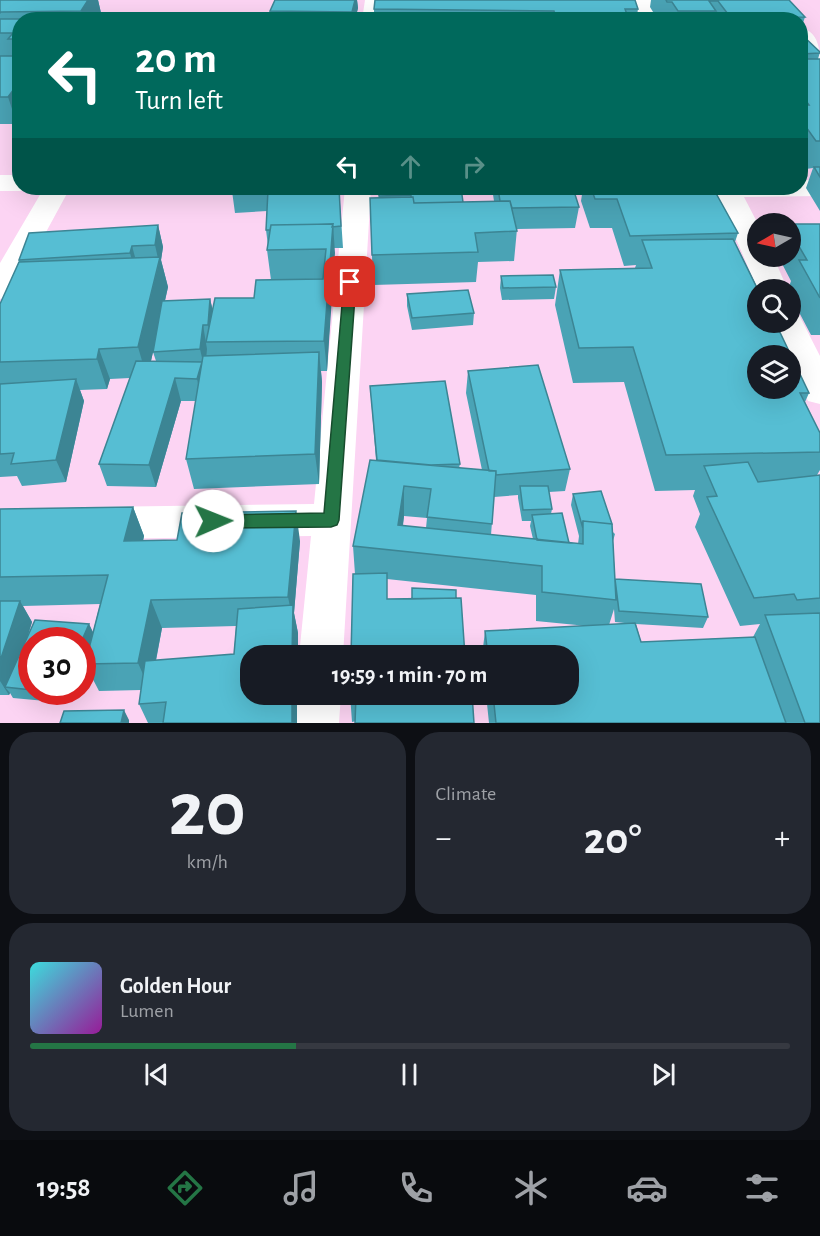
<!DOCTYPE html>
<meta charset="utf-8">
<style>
:root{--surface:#171b24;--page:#242831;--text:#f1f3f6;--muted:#9ea1a6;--line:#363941;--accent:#247545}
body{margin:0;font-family:"Alegreya Sans",sans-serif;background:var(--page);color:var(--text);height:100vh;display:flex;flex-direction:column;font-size:22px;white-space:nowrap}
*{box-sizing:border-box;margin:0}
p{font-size:20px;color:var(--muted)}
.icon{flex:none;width:33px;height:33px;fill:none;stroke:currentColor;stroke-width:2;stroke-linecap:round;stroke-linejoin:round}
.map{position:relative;height:723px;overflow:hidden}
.sheet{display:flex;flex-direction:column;gap:9px;padding:9px;background:#0d0f14;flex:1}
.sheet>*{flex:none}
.banner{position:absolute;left:12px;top:12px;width:796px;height:183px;border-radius:24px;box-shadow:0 6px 24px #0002;background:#00695c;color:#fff;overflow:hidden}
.needle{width:39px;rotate:261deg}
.tools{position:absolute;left:747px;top:213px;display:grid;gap:12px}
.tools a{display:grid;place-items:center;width:54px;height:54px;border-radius:50%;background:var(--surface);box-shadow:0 6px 24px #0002;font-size:30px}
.speed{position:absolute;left:18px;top:627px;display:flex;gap:12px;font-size:30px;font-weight:700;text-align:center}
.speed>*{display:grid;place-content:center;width:78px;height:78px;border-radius:50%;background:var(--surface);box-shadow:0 6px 24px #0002;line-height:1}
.speed .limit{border:9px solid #d22;background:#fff;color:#111}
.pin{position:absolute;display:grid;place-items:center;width:51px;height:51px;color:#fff;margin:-26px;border-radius:12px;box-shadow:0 3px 9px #0006}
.me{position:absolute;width:66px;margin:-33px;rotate:89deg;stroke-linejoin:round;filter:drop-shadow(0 0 4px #0008)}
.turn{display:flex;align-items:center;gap:21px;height:126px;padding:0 24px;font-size:27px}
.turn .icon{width:78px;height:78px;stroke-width:2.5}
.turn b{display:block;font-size:42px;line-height:51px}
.lanes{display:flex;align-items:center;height:57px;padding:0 24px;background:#0003;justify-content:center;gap:30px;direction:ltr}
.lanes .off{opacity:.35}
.big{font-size:45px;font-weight:600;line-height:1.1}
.sheet .tile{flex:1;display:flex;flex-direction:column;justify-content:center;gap:9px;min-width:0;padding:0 21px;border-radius:24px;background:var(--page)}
.sheet .dial{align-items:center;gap:0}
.dial b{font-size:78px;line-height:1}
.song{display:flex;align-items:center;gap:18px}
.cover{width:72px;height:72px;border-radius:9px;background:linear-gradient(135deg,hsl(180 70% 55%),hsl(300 70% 35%))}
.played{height:6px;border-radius:3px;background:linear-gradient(90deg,var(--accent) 35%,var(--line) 35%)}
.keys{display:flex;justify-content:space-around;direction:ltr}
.heat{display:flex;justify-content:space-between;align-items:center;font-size:33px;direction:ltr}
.sheet .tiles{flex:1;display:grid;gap:9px;grid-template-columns:1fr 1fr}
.tile:last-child{grid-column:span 2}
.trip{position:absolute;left:240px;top:645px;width:339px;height:60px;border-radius:24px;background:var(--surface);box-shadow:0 6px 24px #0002;font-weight:600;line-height:60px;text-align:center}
.tabs{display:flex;height:96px;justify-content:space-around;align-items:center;background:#090b0e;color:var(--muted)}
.tabs .icon{width:42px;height:42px}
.tabs .on{color:var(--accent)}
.tabs b{font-size:27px;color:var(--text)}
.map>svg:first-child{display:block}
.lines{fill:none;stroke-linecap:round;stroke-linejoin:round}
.street{fill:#fff;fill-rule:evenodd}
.wall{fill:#4aa3b5;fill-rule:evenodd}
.shaded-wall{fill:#3c8594}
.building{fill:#56bed3;stroke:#3c8594;stroke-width:1.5;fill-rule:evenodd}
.route{fill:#247545;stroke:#174c2d;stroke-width:1.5}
</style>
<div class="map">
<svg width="820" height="723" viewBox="0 0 820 723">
<rect width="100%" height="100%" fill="#fcd4f3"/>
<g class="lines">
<!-- street -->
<path class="street" d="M 365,0 L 383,0 L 382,20 L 362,20 Z
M 633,0 L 651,0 L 661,20 L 641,20 Z
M 801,28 C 819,32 820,50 820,65 C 802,61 801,44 801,28 Z
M 0,175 L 20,175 L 20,188 L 30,188 L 20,191 L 0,191 Z
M 801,180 L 820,180 L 820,196 L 744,197 L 758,224 L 758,256 L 773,256 L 788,290 L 758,290 L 714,188 L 801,188 Z
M 44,188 L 70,188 L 15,289 L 11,296 L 0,299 L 0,263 Z
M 345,188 L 371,188 L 343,656 L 299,656 L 311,536 L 95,539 L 81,535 L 75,523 L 81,511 L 95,507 L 314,504 Z
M 790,312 L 799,315 L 820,356 L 820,404 L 808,401 L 790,364 L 790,356 L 787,356 L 772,322 L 790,322 Z
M 295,694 L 341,694 L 339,723 L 291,723 Z"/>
</g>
<!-- wall -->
<path class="wall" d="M 0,0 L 98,0 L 101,13 L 97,20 L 20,20 L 20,121 L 17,124 L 0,124 Z
M 275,0 L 357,0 L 358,8 L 355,20 L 271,20 L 270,11 Z
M 651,0 L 789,0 L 805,17 L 801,29 L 801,20 L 658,20 L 650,7 Z
M 374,9 L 638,9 L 636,20 L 374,20 Z
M 801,34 L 820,52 L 818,59 L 820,59 L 820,211 L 806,188 L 813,168 L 806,169 L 801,162 Z
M 339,188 L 343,248 L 334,248 L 327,371 L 321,371 L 322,382 L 319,484 L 194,489 L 186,459 L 196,401 L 181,401 L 156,487 L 107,486 L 99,464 L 130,378 L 110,379 L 107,389 L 80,390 L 84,401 L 66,482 L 22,486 L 17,476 L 0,477 L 0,304 L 19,262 L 19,260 L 158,225 L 163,247 L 161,260 L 168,287 L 165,301 L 210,299 L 213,310 L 254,298 L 271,280 L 267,250 L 268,246 L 266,230 L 267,211 L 235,213 L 232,191 ZM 153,352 L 156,361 L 151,361 Z
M 373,188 L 461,188 L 463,202 L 494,201 L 492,188 L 549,188 L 579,207 L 575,228 L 517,229 L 514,261 L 478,262 L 476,282 L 373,285 L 370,198 L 379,198 L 379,195 L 373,195 Z
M 583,188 L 713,188 L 738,233 L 735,242 L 809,393 L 805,402 L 820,433 L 820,470 L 817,475 L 820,475 L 820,723 L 489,723 L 486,694 L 568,694 L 568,656 L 482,656 L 485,631 L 587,626 L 536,621 L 536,595 L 387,579 L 387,599 L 412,599 L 456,590 L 351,656 L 355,574 L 353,546 L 376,460 L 370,386 L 460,464 L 459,468 L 482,470 L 466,393 L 468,371 L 570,469 L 565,491 L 549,492 L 552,509 L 551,514 L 569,543 L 578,544 L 579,536 L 571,505 L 573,494 L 615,534 L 613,541 L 615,579 L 708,617 L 703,628 L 636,624 L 641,642 L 753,637 L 760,624 L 740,626 L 695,527 L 700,514 L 693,496 L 695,490 L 655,491 L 624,382 L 573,383 L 555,305 L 560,270 L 635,268 L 636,265 L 624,266 L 612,228 L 590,228 L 581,201 ZM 518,495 L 518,498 L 522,521 L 531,521 L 530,526 L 533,539 L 491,535 L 494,497 ZM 404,516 L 427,518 L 426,528 L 403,526 ZM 614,609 L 615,622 L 634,624 L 609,625 Z
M 790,224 L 820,224 L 820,335 L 811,335 L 790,295 L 790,290 L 788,290 L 791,281 L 778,256 L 790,256 Z
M 501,276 L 556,287 L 554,299 L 502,300 L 500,288 Z
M 407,294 L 474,313 L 473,325 L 412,330 L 407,306 Z
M 133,507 L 144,536 L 143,541 L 300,541 L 294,613 L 298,633 L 298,656 L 250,656 L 250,694 L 297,694 L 297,723 L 148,723 L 139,704 L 141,690 L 99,691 L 85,664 L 88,650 L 82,664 L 82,640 L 32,640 L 32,692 L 72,692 L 67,703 L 13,698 L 10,693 L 9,695 L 0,695 L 0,509 ZM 100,604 L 93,632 L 89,624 L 28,636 L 32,622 L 23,606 ZM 236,626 L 234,654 L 156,661 L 162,628 Z
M 350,694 L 472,694 L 352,722 Z"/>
<!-- shaded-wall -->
<path class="shaded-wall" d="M 88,0 L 98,0 L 101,13 L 97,20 L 84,20 L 81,11 Z
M 355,0 L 357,0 L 358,8 L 355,20 L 352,20 L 352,12 Z
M 20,81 L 20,121 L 17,124 L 8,97 Z
M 333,224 L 335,253 L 327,371 L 324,341 Z
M 158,225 L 163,247 L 161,260 L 168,287 L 147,378 L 138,347 L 159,263 L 155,245 Z
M 132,246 L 138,268 L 136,275 L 130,253 Z
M 210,299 L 215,321 L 212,342 L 208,325 Z
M 203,325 L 207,349 L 205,371 L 200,349 Z
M 99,349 L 110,379 L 107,389 L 97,359 Z
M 319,352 L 322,382 L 319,484 L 315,454 Z
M 202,362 L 202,401 L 197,379 Z
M 175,378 L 181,401 L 156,487 L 149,465 Z
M 76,379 L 84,401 L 66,482 L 56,460 Z
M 404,486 L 404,516 L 399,551 L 398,525 Z
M 133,507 L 144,536 L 136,571 L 124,541 Z
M 296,511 L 300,541 L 294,613 L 298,633 L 298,656 L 292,656 L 293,621 L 288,597 Z
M 151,600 L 162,628 L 150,690 L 138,663 Z
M 20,601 L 32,622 L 11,688 L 5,687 L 10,693 L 9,695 L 0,681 L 0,661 Z
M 89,624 L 94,635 L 82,664 L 82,640 Z
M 61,692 L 72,692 L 67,703 L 61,693 Z
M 292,694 L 297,694 L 297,723 L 292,723 Z
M 124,710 L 129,720 L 129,723 L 121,723 Z"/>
<!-- building -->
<path class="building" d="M 0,0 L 88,0 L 81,11 L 1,12 L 0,13 Z
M 275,0 L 355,0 L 352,12 L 270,11 Z
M 375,0 L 635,0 L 638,9 L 625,9 L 629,20 L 556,20 L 554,11 L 374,9 Z
M 666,0 L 789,0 L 805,17 L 731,18 L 718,1 L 709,1 L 716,11 L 678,11 L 672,2 L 667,2 Z
M 56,15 L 80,15 L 77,20 L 20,20 L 20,39 L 8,39 L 13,33 L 0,33 L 0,19 L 54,19 Z
M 801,34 L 820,52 L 820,53 L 801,54 Z
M 0,56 L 20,56 L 20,81 L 8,97 L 0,97 Z
M 801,59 L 820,59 L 820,141 L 816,141 L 801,120 L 801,105 L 809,105 L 801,94 Z
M 814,167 L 820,167 L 820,177 Z
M 232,188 L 339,188 L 341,226 L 332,227 L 333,224 L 271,225 L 270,230 L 266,230 L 268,190 L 232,191 Z
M 379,188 L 461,188 L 463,202 L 414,203 L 413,197 L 411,197 L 411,195 L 379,196 Z
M 498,188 L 573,188 L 579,207 L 512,208 L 510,201 L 500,201 Z
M 591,188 L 713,188 L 738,233 L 630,236 L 617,199 L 595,199 Z
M 413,197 L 414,203 L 510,201 L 517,231 L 475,233 L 478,252 L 372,255 L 370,198 Z
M 333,224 L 324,341 L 206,342 L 215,298 L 254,298 L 256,280 L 323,279 L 326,249 L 267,250 L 271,225 Z
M 790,224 L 820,224 L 820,298 L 799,260 L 807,260 L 790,231 Z
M 158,225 L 155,245 L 132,246 L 130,253 L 19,260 L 29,233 Z
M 733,239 L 758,290 L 758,322 L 775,322 L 809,393 L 800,393 L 820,433 L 820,452 L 666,455 L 633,347 L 579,348 L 560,270 L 652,268 L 642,240 ZM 758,356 L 790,356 L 790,388 L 758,388 Z
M 160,257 L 138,347 L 99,349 L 97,359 L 0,362 L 0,304 L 19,262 Z
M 553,275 L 556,287 L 503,288 L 501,276 Z
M 468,290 L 474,313 L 412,318 L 407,294 Z
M 210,299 L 208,325 L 203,325 L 200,349 L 153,352 L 162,301 Z
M 319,352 L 315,454 L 186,459 L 203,356 Z
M 136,361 L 202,362 L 197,379 L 175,378 L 149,465 L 99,464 Z
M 538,365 L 570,469 L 496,475 L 496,471 L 489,471 L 468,371 Z
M 76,379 L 56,460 L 11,464 L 14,453 L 0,454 L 0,384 Z
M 445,381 L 460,464 L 431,465 L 377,460 L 370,386 Z
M 370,460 L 496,471 L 492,524 L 427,517 L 431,489 L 404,486 L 398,525 L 583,544 L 583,521 L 612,524 L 616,600 L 542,592 L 542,566 L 353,546 Z
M 748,462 L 758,482 L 820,475 L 820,598 L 797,600 L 794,594 L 754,598 L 707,497 L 717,496 L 704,466 Z
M 520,486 L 548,486 L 552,509 L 523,510 Z
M 601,491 L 612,524 L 583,521 L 582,525 L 573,494 Z
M 133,507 L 124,541 L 177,540 L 182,513 L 296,511 L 288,597 L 151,600 L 138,663 L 85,664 L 108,575 L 0,577 L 0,509 Z
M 562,513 L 569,543 L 537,540 L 532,515 Z
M 387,573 L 387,599 L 461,598 L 465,656 L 351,656 L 353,574 Z
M 615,579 L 701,584 L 708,617 L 619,611 Z
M 412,588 L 456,590 L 456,598 L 412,599 Z
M 0,601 L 20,601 L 0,661 Z
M 293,605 L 292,656 L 250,656 L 250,694 L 292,694 L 292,723 L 163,723 L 166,702 L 139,704 L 145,661 L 234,654 L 238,609 Z
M 820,613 L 820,723 L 805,723 L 765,615 Z
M 35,620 L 89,624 L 82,640 L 32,640 L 32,690 L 5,687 Z
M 635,623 L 641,642 L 755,637 L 786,723 L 496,723 L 493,694 L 568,694 L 568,656 L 488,656 L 485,631 Z
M 350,694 L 472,694 L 474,723 L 355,723 L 356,696 L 349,696 Z
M 124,710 L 121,723 L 60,723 L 64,711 Z"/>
<!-- route -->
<path class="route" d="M 350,279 L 356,282 L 339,520 L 337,525 L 331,527 L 213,528 L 207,526 L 205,521 L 207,517 L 213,515 L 324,513 L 344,282 Z"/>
</svg>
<div class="tools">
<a><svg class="needle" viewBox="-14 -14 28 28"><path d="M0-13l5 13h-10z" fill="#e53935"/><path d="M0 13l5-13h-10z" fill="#9ea1a6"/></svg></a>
<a><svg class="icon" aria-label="search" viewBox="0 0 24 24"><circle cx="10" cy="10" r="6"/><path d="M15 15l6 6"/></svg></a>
<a><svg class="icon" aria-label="layers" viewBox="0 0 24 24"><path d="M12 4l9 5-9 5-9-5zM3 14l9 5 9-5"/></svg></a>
</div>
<div class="speed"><div class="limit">30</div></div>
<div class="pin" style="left:350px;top:282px;background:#d93025"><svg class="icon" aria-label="arrive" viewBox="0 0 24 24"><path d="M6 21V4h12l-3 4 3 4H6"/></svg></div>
<svg class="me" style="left:213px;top:521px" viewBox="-20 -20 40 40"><circle r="19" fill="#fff"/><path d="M0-13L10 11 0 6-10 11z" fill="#247545"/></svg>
<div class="trip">19:59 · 1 min · 70 m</div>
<div class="banner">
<div class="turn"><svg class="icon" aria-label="left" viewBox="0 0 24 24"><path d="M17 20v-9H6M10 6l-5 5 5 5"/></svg><div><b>20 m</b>Turn left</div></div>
<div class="lanes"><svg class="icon" aria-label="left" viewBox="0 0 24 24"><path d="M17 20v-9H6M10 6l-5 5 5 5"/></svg><svg class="icon off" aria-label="ahead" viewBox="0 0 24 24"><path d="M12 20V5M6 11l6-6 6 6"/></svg><svg class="icon off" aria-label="right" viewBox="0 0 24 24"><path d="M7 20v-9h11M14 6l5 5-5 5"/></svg></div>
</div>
</div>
<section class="sheet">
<div class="tiles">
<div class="tile dial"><b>20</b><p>km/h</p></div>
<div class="tile"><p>Climate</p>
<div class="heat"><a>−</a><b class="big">20°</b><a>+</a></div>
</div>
<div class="tile">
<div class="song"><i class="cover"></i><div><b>Golden Hour</b><p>Lumen</p></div></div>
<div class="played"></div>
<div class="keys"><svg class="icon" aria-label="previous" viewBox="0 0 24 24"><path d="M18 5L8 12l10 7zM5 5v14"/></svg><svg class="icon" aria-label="pause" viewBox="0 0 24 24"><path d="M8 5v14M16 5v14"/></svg><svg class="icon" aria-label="next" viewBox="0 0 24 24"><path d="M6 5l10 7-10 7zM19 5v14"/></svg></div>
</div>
</div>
</section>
<nav class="tabs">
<b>19:58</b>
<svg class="icon on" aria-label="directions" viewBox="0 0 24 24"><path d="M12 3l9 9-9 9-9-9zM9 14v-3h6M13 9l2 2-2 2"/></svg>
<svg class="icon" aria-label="music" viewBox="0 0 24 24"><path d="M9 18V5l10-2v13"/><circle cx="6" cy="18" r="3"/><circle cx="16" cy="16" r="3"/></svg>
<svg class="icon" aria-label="phone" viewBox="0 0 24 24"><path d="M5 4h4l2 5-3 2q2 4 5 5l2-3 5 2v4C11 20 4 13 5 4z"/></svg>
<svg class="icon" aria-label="climate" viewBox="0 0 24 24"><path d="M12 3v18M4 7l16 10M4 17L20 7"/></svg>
<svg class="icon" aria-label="car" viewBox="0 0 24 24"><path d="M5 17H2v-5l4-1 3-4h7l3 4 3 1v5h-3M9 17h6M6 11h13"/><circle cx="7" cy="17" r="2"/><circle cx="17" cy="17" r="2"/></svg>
<svg class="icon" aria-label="filters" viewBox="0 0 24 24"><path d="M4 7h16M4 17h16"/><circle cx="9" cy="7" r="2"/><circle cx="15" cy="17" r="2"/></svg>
</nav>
